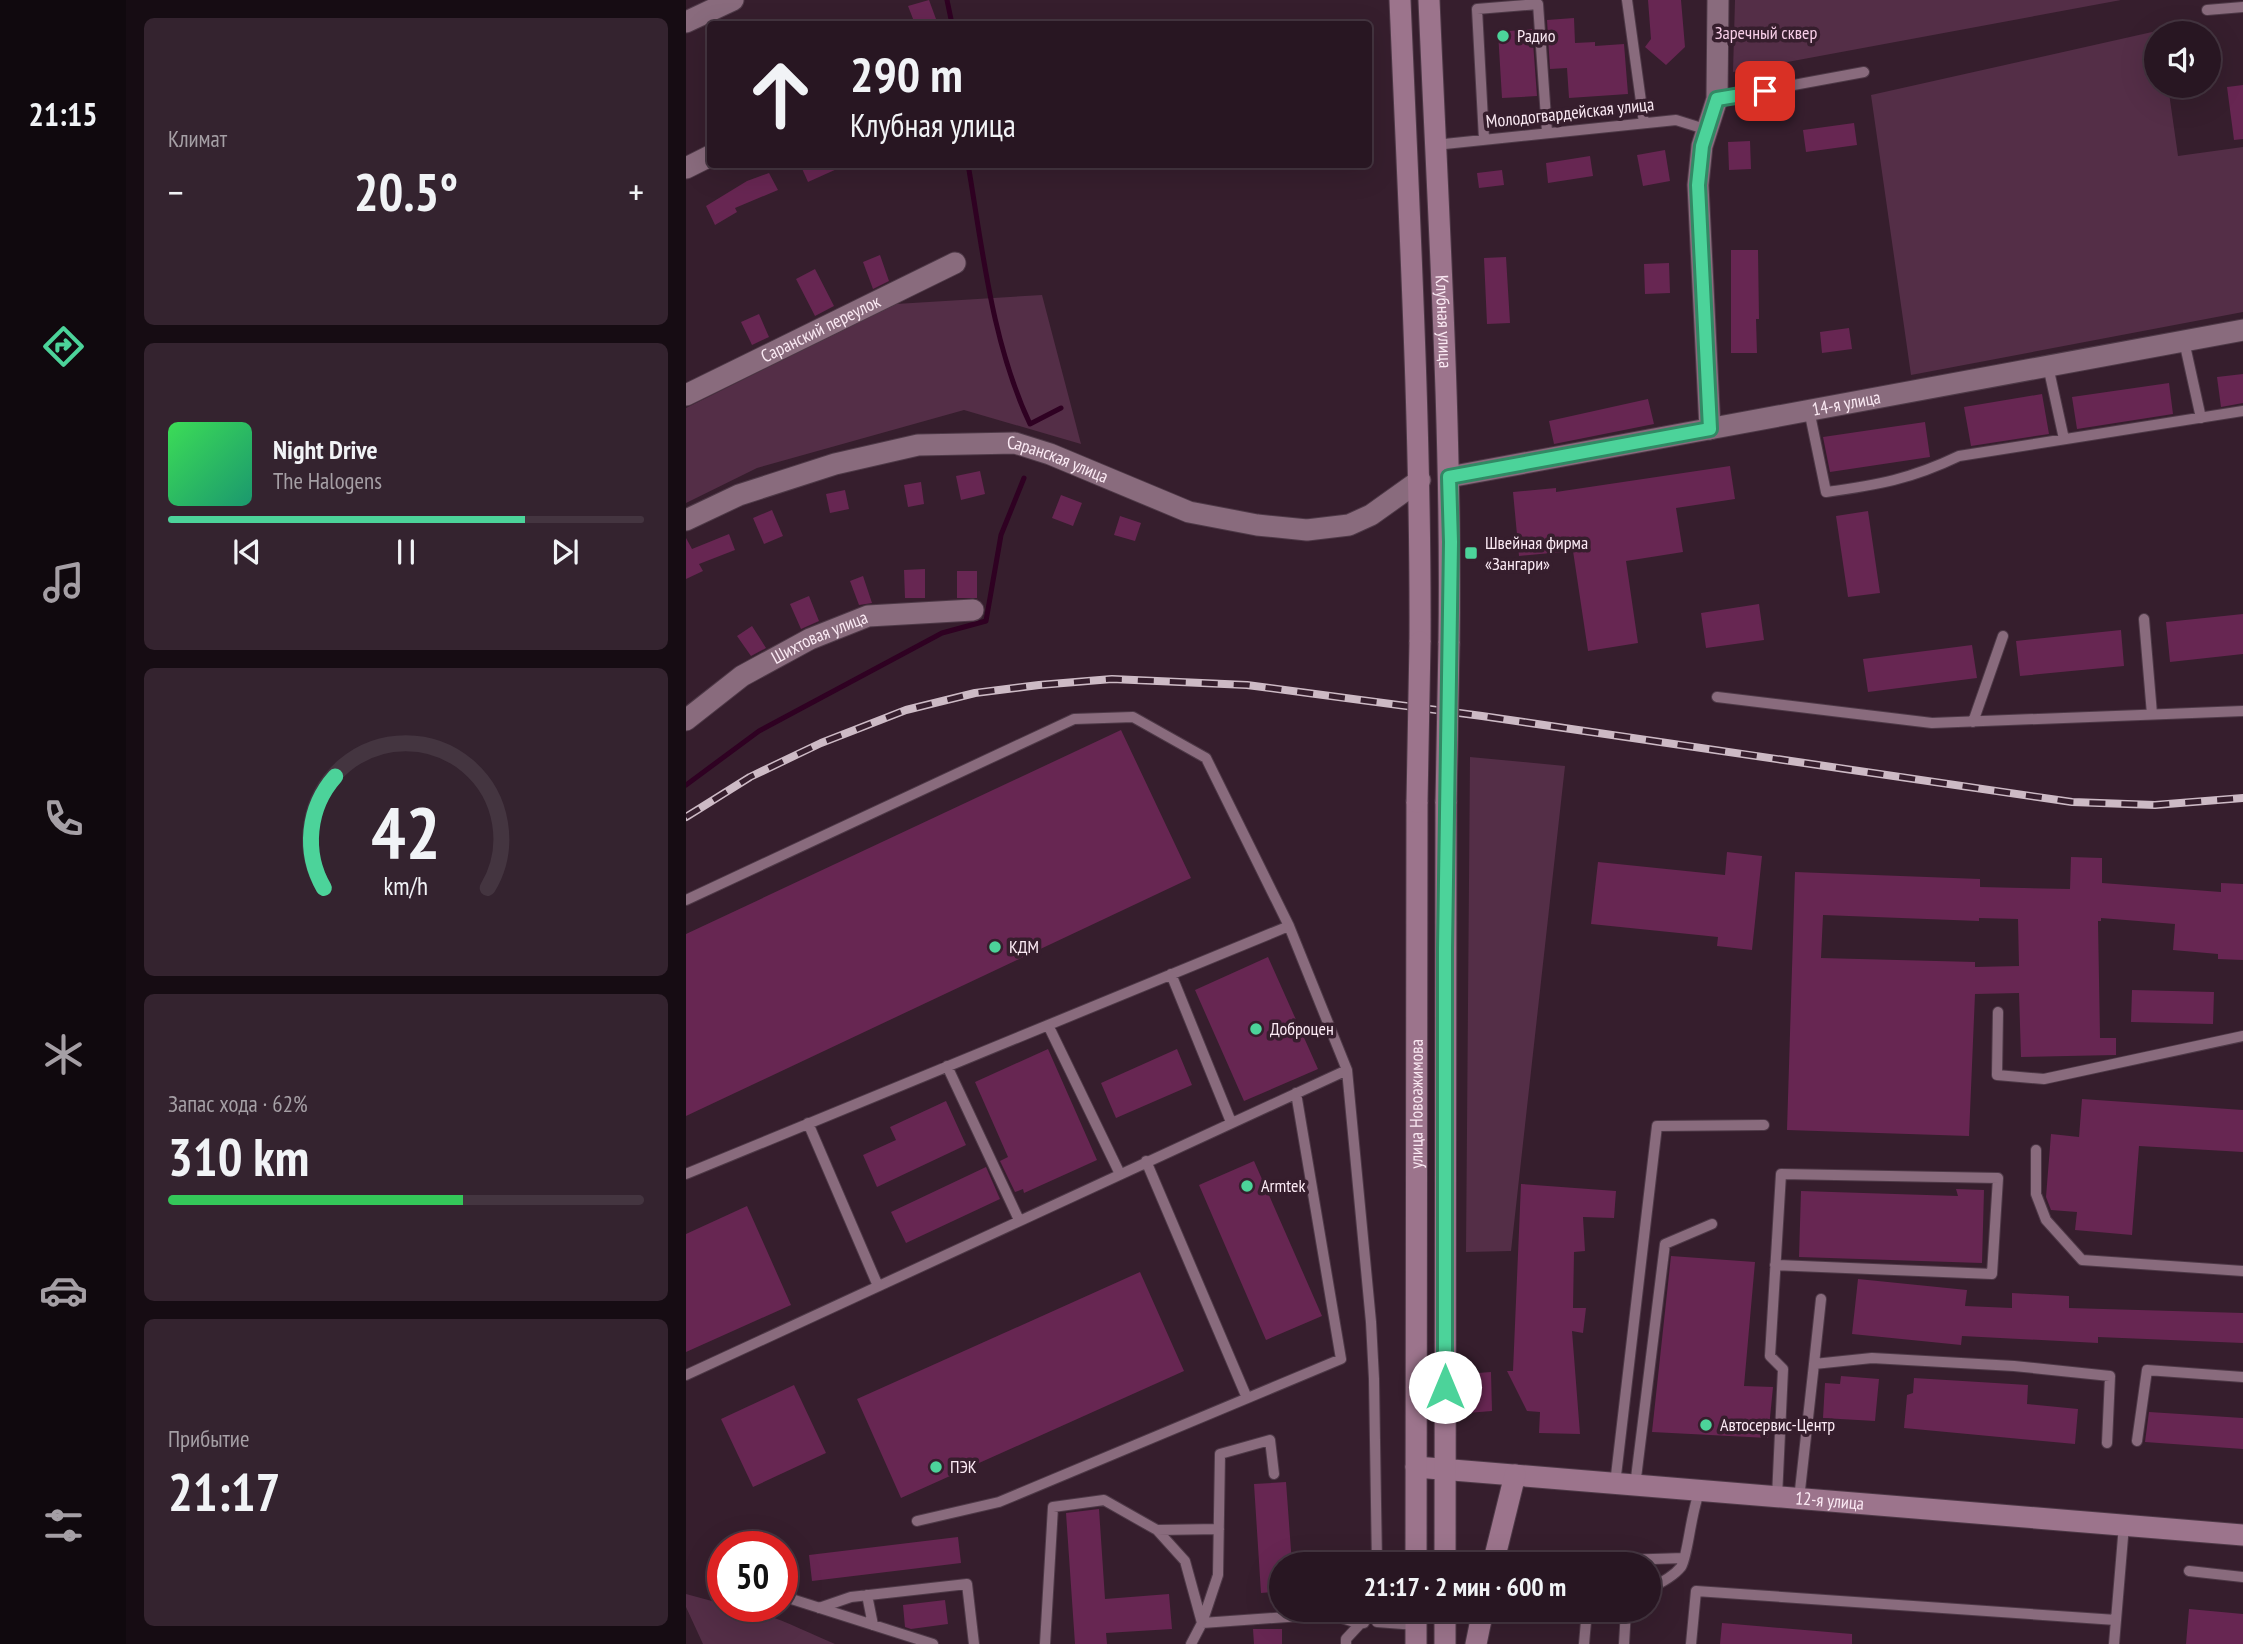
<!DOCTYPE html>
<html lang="ru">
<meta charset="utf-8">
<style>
:root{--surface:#281622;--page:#34232f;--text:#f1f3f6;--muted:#a59fa5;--line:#443540;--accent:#4cd39a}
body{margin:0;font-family:"PT Sans Narrow",sans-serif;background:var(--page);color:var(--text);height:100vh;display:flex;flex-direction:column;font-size:26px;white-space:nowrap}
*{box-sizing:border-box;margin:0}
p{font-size:23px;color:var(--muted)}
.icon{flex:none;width:38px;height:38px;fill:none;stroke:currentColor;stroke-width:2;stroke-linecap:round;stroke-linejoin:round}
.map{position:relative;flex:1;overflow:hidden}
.drawer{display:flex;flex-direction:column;gap:18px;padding:18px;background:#160c13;width:560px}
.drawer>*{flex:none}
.guide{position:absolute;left:21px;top:21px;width:665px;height:147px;border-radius:7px;box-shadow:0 7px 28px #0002,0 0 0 2px var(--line);background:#281622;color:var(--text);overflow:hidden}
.fabs{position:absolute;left:1458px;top:21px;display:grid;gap:14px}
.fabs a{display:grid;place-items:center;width:77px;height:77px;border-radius:50%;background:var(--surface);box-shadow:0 7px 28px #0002,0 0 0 2px var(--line);font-size:35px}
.speed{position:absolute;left:21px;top:1531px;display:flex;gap:14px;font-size:35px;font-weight:700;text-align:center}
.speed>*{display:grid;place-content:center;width:91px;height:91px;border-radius:50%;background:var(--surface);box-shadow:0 7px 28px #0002,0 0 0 2px var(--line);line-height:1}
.speed .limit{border:10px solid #d22;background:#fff;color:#111}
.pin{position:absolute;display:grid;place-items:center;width:60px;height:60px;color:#fff;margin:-30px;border-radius:14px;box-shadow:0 4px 10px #0006}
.me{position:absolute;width:77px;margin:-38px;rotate:0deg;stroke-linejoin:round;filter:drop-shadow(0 0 5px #0008)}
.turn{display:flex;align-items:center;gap:24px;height:147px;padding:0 28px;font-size:32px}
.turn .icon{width:91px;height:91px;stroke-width:2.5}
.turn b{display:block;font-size:49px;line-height:60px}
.big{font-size:52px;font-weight:700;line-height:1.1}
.drawer .widget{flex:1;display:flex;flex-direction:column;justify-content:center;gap:10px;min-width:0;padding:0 24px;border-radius:10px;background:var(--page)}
.drawer .dial{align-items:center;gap:0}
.dial svg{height:182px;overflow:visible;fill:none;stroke:var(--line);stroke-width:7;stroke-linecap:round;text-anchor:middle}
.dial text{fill:var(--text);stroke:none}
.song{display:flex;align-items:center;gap:21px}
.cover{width:84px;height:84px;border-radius:10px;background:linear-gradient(135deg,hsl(130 70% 55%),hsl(160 70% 35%))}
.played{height:7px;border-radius:4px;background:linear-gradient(90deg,var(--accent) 75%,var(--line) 75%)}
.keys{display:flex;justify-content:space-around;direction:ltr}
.heat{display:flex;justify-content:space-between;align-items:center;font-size:38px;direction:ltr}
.charge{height:10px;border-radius:5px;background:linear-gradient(90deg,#34c759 62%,var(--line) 0)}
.trip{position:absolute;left:583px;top:1552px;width:392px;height:70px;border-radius:35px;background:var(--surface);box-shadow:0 7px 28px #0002,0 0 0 2px var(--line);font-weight:700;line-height:70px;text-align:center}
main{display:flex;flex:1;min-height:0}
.tabs{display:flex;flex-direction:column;width:126px;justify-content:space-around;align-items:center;background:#10090e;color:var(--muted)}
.tabs .icon{width:49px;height:49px}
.tabs .on{color:var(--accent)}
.tabs b{font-size:32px;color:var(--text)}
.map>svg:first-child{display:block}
.green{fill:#542e47}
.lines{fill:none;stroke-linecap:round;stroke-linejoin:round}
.stream{stroke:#2f0122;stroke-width:5}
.building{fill:#672652;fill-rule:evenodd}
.service-casing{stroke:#4e3947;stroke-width:12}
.minor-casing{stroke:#4e3947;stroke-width:23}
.secondary-casing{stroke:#4e3947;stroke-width:23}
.service{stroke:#896b7d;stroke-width:10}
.minor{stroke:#896b7d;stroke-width:21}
.secondary{stroke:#9c748c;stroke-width:21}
.rail-casing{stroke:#cdbac5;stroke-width:8}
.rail{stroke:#361e2d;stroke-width:5;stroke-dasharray:16;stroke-linecap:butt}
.secondary-bridge-casing{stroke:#4e3947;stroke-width:23;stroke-linecap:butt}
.secondary-bridge{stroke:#9c748c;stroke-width:21}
.route-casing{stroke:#318964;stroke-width:18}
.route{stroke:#4cd39a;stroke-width:12}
.poi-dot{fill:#4cd39a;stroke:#361e2d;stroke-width:2.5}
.labels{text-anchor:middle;stroke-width:7;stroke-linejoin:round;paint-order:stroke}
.park-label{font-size:18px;fill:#f7cee7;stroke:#361e2d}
.poi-label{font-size:18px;fill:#fbeaf4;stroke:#361e2d;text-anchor:start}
.street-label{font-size:18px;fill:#fbeaf4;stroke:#361e2d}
</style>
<main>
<nav class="tabs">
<b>21:15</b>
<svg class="icon on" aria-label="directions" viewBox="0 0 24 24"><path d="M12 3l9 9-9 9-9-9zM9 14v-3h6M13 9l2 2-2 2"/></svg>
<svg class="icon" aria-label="music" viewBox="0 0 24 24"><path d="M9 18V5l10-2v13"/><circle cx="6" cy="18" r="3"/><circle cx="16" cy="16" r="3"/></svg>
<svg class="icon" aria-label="phone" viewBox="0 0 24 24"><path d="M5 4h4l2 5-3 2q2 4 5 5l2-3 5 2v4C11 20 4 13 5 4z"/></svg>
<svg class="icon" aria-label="climate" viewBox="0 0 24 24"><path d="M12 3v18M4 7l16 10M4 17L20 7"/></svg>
<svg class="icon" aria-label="car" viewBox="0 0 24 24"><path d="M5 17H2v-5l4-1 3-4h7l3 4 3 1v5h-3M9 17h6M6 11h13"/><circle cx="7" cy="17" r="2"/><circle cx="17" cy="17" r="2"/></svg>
<svg class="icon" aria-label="filters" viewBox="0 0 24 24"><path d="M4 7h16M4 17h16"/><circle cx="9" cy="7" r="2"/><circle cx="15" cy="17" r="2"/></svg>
</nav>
<section class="drawer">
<div class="widget"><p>Климат</p>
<div class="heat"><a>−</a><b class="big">20.5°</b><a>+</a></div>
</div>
<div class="widget">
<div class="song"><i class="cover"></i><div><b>Night Drive</b><p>The Halogens</p></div></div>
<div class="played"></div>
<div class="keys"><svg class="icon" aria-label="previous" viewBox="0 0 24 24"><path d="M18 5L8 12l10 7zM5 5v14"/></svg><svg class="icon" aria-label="pause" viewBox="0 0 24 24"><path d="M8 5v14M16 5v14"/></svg><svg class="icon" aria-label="next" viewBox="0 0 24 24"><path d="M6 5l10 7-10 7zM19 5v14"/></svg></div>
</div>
<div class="widget dial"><svg viewBox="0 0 100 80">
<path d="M14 69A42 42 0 1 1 86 69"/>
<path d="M14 69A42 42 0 0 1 19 20" stroke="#4cd39a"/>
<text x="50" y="56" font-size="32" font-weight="700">42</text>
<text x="50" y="72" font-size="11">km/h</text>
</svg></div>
<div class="widget"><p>Запас хода · 62%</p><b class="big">310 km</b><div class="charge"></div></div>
<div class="widget"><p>Прибытие</p><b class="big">21:17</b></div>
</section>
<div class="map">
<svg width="1557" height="1644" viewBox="0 0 1557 1644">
<rect width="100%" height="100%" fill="#361e2d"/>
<!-- green -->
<path class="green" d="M 1049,0 L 1435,0 L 1047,72 Z
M 1475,30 L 1475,33 L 1470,33 L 1470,86 L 1482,86 L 1492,156 L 1557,147 L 1557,312 L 1225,375 L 1185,95 Z
M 356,295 L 395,444 L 278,410 L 71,468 L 0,503 L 0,408 L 210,304 Z
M 784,757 L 879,766 L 825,1251 L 780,1252 Z
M 0,1594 L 37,1604 L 37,1606 C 71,1606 117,1631 149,1644 L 17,1644 L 0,1607 Z"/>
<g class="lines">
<!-- stream -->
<path class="stream" d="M 261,0 L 266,24
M 282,164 C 297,252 306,343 344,424 L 375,408
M 0,785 L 73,731 L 256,633 L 300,621 L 315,535 L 338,478"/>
</g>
<!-- building -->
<path class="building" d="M 243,0 L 250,19 L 229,24 L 222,6 Z
M 962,0 L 995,0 L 999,47 L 980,65 L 959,47 L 965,39 Z
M 888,18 L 889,43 L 909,42 L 909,46 L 938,44 L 942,94 L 883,98 L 881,68 L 864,69 L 861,20 Z
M 846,29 L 851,96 L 816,98 L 812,32 Z
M 1557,85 L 1557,139 L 1548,140 L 1541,87 Z
M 1168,123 L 1171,145 L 1120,152 L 1117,130 Z
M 1064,141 L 1065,169 L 1043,170 L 1042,142 Z
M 979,150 L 984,181 L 957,186 L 951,155 Z
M 904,156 L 907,176 L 862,183 L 860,163 Z
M 114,164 L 162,164 L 122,182 Z
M 816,170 L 818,185 L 793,188 L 791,173 Z
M 83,173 L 92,190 L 49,208 L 51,212 L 29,225 L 20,206 L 61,181 Z
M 1045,250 L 1072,250 L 1073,319 L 1070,319 L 1071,353 L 1045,353 Z
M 194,255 L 203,281 L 187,289 L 177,262 Z
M 820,257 L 824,323 L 801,324 L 798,258 Z
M 983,263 L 984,293 L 959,294 L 958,264 Z
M 129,269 L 148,306 L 129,316 L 110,279 Z
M 73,314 L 83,337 L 66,345 L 55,322 Z
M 1163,328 L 1166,349 L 1136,353 L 1134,332 Z
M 1557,374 L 1557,403 L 1535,407 L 1531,377 Z
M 1483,383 L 1487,414 L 1391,429 L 1386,397 Z
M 1356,394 L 1363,434 L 1285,446 L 1278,407 Z
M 962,399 L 968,424 L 868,444 L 863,421 Z
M 1239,422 L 1244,457 L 1144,472 L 1137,437 Z
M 1044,466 L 1049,499 L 990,508 L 997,552 L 940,561 L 952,643 L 902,651 L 887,551 L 833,556 L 827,492 L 870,488 L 870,492 Z
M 294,471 L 299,494 L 275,500 L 270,476 Z
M 235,482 L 238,504 L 222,507 L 218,485 Z
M 159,490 L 163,509 L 144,513 L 140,494 Z
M 375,495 L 396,503 L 387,526 L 366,518 Z
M 86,510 L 97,536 L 78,544 L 67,518 Z
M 1182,511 L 1194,593 L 1162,597 L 1150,516 Z
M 434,516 L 455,523 L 449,541 L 428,535 Z
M 43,534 L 49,550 L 13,564 L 17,571 L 0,579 L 0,538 L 6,549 Z
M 239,569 L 239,598 L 219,598 L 218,570 Z
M 271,571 L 291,571 L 291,598 L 271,598 Z
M 177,576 L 186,603 L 173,605 L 164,581 Z
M 123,596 L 133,621 L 115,629 L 104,604 Z
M 1073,604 L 1078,640 L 1020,648 L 1015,613 Z
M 1557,614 L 1557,654 L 1484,662 L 1480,622 Z
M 66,626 L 80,648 L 65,656 L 51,636 Z
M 1435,630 L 1438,666 L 1334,676 L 1330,641 Z
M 1286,645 L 1291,678 L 1182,692 L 1177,659 Z
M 435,730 L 505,878 L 0,1116 L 0,934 Z
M 1041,852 L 1076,856 L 1066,950 L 1031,946 L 1032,937 L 905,924 L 912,862 L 1039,875 Z
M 1385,857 L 1416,858 L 1416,883 L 1535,892 L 1535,883 L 1557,884 L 1557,960 L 1532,959 L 1532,954 L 1487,950 L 1489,924 L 1415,918 L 1415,921 L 1412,921 L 1414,1038 L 1430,1038 L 1430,1055 L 1335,1057 L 1333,993 L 1289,994 L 1283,1136 L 1101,1130 L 1109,872 L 1294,879 L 1294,887 L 1384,889 ZM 1137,915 L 1293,921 L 1293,918 L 1332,919 L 1333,966 L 1289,967 L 1289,962 L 1135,958 Z
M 582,957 L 632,1069 L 558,1101 L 509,990 Z
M 1446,990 L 1528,992 L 1527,1024 L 1445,1022 Z
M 362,1049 L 411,1160 L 338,1193 L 337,1189 L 329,1192 L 314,1161 L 322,1157 L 289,1082 Z
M 491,1049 L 506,1085 L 430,1118 L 415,1083 Z
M 1396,1099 L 1557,1110 L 1557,1152 L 1453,1146 L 1446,1235 L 1389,1230 L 1391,1212 L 1365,1210 L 1360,1197 L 1365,1134 L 1393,1137 Z
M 260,1101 L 280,1145 L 191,1187 L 177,1155 L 210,1140 L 204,1127 Z
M 568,1161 L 636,1316 L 580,1340 L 513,1185 Z
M 300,1167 L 314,1199 L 220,1243 L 205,1212 Z
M 835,1184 L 930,1191 L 928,1218 L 897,1217 L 899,1251 L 888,1252 L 887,1308 L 900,1308 L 897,1333 L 886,1331 L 894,1434 L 853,1433 L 854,1412 L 841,1411 L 821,1371 L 827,1371 Z
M 1270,1189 L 1298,1190 L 1296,1263 L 1113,1257 L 1115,1191 L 1272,1196 Z
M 61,1206 L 105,1305 L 0,1352 L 0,1234 Z
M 985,1256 L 1069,1262 L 1058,1386 L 1087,1387 L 1082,1438 L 966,1432 Z
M 454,1272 L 498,1371 L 215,1498 L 171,1399 Z
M 1172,1279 L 1281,1290 L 1279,1306 L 1326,1308 L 1326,1293 L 1383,1296 L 1383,1308 L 1557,1313 L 1557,1343 L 1412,1337 L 1412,1343 L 1276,1336 L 1275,1345 L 1166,1334 Z
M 805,1372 L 806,1411 L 781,1413 L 779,1374 Z
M 1155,1376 L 1193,1379 L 1189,1421 L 1137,1418 L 1139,1383 L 1154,1384 Z
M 1228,1378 L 1342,1385 L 1341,1404 L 1392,1409 L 1389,1444 L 1218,1428 L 1221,1395 L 1227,1393 Z
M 108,1385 L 140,1453 L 67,1487 L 35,1419 Z
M 1463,1412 L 1557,1418 L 1557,1449 L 1459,1442 Z
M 600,1482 L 606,1564 L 595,1564 L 595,1591 L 575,1593 L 568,1484 Z
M 413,1509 L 419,1599 L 483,1594 L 486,1629 L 420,1633 L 421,1644 L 389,1644 L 380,1513 Z
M 272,1537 L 275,1563 L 126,1581 L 123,1555 Z
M 259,1600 L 262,1624 L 225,1629 L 219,1627 L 217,1605 Z
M 1503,1609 L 1557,1614 L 1557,1644 L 1500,1644 Z
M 1036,1623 L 1166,1634 L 1166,1644 L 1034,1644 Z
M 567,1629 L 596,1629 L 596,1644 L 568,1644 Z"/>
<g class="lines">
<defs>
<path id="service" d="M 941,0 L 958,123
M 1521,10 L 1557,7
M 1031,99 L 1178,72
M 798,139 L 791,9 L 852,4 L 861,132
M 749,145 L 990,120 L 1022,130
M 1498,341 L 1515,418
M 1362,366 L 1378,439
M 1123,410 L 1140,492 C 1192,485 1225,479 1273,456 L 1557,411
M 1458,619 L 1466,714
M 1031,697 L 1246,723 L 1557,711
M 1287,722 L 1317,636
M 0,900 L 388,719 L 447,717 L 520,758 L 603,926 L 661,1070 L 685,1322 L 688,1379 L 691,1564
M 485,974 L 545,1122
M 1312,1012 L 1311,1075 L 1358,1079 L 1557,1036
M 362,1025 L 434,1174
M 261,1066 L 333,1220
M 122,1123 L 192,1286
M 1350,1150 L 1350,1194 L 1360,1220 L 1396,1260 L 1557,1271
M 460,1161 L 561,1398
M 0,1174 L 603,926
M 1089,1265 L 1306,1274 L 1312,1178 L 1095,1174 L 1084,1356 L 1097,1369 L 1091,1497
M 1128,1364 L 1135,1299
M 0,1375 L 661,1070
M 1451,1441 L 1461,1370 L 1557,1377
M 929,1484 L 971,1126 L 1078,1125
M 949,1486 L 979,1244 L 1026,1224
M 1113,1499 L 1128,1364 L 1186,1358 L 1328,1366 L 1424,1376 L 1421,1443
M 231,1521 L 313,1502 L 655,1359 L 610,1093
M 471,1530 L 533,1529
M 905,1564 L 905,1561 L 998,1558
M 1503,1571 L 1557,1577
M 962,1589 C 973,1584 987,1577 995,1567 C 1002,1557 1005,1509 1014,1491
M 181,1595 L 187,1625
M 96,1596 L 247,1644
M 133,1608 L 165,1597 L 281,1584 L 288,1644
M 691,1610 L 691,1622 L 730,1625
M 516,1623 L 532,1575 L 534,1454 L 584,1440 L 588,1474
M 359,1644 L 367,1507 L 418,1500 L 471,1530 L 499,1561 L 516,1623
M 505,1644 L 516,1623 L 644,1614 L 674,1624
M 660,1644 L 660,1639 L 674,1624 L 678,1623
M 898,1644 L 901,1610
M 938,1644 L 940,1610
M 1005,1644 L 1010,1591 L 1430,1620
M 1428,1644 L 1438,1525"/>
<g id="minor">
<path d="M 0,22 L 47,0"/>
<path d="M 0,168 L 24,156"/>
<path id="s1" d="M 0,395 L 269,263"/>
<path d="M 1024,429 L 1012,185 L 1016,146 L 1031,99 L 1032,0"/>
<path id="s2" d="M 763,477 L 1557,330"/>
<path id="s3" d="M 0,520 L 53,495 L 149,464 L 232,445 L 329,443 L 364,454 L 503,512 L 571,525 L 621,530 L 663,525 L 685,515 L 734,480"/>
<path id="s4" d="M 0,720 L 56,676 L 124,639 L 182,616 L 287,610"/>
</g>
<g id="secondary">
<path d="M 714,0 C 723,214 735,428 734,642"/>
<path id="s5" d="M 743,0 C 752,214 766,428 763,643"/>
<path id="s6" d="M 730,1467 L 1557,1535"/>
<path id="s7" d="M 730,1564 L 731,802"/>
<path d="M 759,1564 L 760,802"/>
<path d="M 807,1564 L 829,1475"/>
<path d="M 730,1610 L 730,1644"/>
<path d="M 759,1610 L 759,1644"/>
<path d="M 790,1644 L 797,1610"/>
</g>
</defs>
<!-- service casing -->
<use href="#service" class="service-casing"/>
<!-- minor casing -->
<use href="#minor" class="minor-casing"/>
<!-- secondary casing -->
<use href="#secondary" class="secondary-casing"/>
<!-- service -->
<use href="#service" class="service"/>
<!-- minor -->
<use href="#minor" class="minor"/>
<!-- secondary -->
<use href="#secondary" class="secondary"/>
<defs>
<path id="rail" d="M 0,817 L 64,777 L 135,743 L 220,710 L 289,693 L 353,685 L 426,679 L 561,685 L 796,716 L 1386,802 L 1469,805 L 1557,798"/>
</defs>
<!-- rail casing -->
<use href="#rail" class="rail-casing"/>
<!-- rail -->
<use href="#rail" class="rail"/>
<defs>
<path id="secondary-bridge" d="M 731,802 L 734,642
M 760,802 L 763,643"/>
</defs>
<!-- secondary-bridge casing -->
<use href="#secondary-bridge" class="secondary-bridge-casing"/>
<!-- secondary-bridge -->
<use href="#secondary-bridge" class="secondary-bridge"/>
</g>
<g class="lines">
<defs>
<path id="route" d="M 759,1387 L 759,948 L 765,542 L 763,477 L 1024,429 L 1012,185 L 1016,146 L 1031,99 L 1079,91"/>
</defs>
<!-- route casing -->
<use href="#route" class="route-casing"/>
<!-- route -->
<use href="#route" class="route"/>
</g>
<!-- markers -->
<g class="poi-dot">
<circle cx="817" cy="36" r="7"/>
<rect x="778" y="546" width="14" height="14" rx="3.5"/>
<circle cx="309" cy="947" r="7"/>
<circle cx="570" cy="1029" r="7"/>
<circle cx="561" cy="1186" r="7"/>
<circle cx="1020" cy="1425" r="7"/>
<circle cx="250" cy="1467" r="7"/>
</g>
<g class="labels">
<!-- park labels -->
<g class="park-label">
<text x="1080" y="39">Заречный сквер</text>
</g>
<!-- poi labels -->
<g class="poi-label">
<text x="831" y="42">Радио</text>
<text x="799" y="549">Швейная фирма<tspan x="799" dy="21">«Зангари»</tspan></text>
<text x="323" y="953">КДМ</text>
<text x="584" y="1035">Доброцен</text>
<text x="575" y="1192">Armtek</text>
<text x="1034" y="1431">Автосервис-Центр</text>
<text x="264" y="1473">ПЭК</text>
</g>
<!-- street labels -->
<g class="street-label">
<text transform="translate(884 113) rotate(-6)" y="6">Молодогвардейская улица</text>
<text dy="6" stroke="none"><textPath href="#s5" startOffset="322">Клубная улица</textPath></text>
<text dy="6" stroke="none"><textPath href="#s1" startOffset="150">Саранский переулок</textPath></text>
<text dy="6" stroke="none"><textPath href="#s2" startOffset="404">14-я улица</textPath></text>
<text dy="6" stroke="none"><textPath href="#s3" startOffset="387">Саранская улица</textPath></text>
<text dy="6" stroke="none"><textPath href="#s4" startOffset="158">Шихтовая улица</textPath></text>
<text dy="6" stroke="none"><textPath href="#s7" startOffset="460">улица Новоажимова</textPath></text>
<text dy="6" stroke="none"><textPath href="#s6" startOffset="415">12-я улица</textPath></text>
</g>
</g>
</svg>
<div class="fabs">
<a><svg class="icon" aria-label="sound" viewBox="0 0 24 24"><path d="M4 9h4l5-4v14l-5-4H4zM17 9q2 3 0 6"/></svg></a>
</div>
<div class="speed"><div class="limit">50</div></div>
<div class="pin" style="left:1079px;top:91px;background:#d93025"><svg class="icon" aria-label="arrive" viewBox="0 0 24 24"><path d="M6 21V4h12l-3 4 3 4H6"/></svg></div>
<svg class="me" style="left:759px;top:1387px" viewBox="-20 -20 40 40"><circle r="19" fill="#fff"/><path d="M0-13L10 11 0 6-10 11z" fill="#4cd39a"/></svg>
<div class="trip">21:17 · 2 мин · 600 m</div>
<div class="guide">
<div class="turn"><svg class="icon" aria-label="ahead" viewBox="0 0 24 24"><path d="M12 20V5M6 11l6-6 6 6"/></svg><div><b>290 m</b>Клубная улица</div></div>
</div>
</div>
</main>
